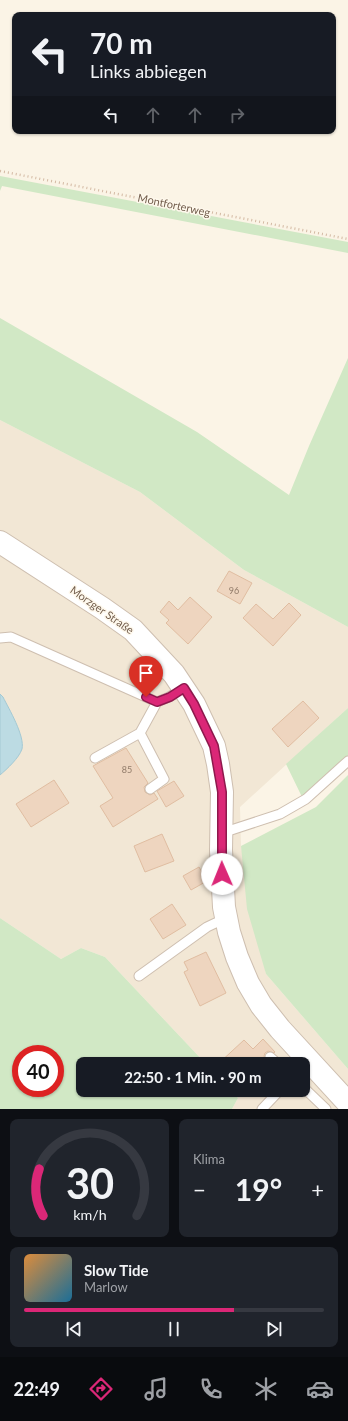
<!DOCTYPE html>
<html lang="de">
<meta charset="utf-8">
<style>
:root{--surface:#171b24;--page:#20242c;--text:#f1f3f6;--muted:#9ea1a6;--line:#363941;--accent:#db2777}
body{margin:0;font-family:Lato,sans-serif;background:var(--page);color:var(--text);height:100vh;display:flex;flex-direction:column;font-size:15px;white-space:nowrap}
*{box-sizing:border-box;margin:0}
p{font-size:13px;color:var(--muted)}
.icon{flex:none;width:22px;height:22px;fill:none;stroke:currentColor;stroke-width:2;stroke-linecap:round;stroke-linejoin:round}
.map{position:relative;height:1109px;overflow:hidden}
.details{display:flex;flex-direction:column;gap:10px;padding:10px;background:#0d0f14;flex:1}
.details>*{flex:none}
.guide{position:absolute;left:12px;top:12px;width:324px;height:122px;border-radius:8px;box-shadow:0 1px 3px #0004;background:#171b24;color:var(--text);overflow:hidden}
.speed{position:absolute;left:12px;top:1045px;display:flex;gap:8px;font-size:20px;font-weight:700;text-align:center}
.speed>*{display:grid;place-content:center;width:52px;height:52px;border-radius:50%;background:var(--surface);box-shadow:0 1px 3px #0004;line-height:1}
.speed .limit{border:6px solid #d22;background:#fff;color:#111}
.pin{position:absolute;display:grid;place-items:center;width:34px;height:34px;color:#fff;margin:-41px -17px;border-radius:50% 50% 50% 0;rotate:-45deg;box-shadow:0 0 4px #0007}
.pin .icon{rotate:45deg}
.me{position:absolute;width:44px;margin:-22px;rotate:359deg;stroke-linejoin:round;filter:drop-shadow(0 0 3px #0008)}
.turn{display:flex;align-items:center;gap:14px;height:84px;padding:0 12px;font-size:18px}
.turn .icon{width:52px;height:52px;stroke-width:2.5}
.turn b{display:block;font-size:28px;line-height:34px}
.lanes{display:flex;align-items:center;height:38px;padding:0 12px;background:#0003;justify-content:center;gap:20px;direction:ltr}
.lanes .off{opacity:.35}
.big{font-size:30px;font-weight:700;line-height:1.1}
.details .tile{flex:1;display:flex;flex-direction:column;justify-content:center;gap:6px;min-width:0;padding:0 14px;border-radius:8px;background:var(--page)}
.details .dial{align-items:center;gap:0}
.dial svg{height:104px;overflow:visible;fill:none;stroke:var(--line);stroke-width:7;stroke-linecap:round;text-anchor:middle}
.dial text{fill:var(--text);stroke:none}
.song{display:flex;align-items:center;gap:12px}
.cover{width:48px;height:48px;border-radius:6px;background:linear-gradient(135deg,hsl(30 70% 55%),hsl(200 70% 35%))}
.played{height:4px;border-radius:2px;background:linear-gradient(90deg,var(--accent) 70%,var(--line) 70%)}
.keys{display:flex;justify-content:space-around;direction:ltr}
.heat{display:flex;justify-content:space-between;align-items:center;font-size:22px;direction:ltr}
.details .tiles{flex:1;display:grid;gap:10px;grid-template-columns:1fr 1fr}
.tile:last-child{grid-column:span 2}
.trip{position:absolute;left:76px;top:1057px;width:234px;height:40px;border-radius:8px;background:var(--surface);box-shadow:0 1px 3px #0004;font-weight:700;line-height:40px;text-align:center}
.tab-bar{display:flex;height:64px;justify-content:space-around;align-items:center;background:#090b0e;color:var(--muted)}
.tab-bar .icon{width:28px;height:28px}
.tab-bar .active{color:var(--accent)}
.tab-bar b{font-size:18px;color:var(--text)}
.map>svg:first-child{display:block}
.residential{fill:#f2e7d5}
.green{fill:#d1e8c5;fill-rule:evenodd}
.water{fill:#bcdbe3;stroke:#a3c9d4}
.building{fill:#eed5bf;stroke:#e0bda1}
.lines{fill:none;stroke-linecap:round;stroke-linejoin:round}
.service-casing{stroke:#cebfb0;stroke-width:11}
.tertiary-casing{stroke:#cebfb0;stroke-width:24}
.path{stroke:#d3b9a3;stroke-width:2.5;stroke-dasharray:1 3;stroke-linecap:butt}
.service{stroke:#fff;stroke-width:9}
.tertiary{stroke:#fff;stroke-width:22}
.route-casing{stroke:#8e194d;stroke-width:10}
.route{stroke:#db2777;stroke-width:7}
.labels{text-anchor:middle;stroke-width:3;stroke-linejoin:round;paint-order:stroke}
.number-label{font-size:9px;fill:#917b69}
.street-label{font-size:11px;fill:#725d4c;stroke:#fef8ec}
</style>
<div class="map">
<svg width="348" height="1109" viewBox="0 0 348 1109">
<rect width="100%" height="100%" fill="#fbf4e6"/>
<!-- residential -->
<path class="residential" d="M 0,420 L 140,492 L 244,570 L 348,627 L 348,708 L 240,807 L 241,846 L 266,974 L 348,1069 L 348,1109 L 232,1109 L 238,1098 L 230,1090 L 303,1090 L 303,1064 L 206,1064 L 105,957 L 81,948 L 61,959 L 0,918 Z"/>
<!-- green -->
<path class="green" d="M 0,176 L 348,242 L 348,253 L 2,186 L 0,191 Z
M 0,318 L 197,432 L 289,495 L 309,446 L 348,358 L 348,627 L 244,570 L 140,492 L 0,420 Z
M 348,708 L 348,757 L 302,797 L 286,764 Z
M 348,775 L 348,1069 L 266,974 L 247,909 L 241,846 L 316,807 Z
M 0,918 L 61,959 L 81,948 L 105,957 L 206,1064 L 83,1064 L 83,1090 L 230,1090 L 238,1098 L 232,1109 L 0,1109 ZM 21,1054 L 55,1054 L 55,1088 L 21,1088 Z"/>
<!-- water -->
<path class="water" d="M 0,694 L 3,697 C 9,709 25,736 22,749 C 19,758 7,769 0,775 Z"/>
<!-- building -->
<path class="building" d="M 229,571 L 252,583 L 240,604 L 217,591 Z
M 190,597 L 212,617 L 188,644 L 166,623 L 169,620 L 160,612 L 169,601 L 178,610 Z
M 289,603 L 301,615 L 273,646 L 243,618 L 256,604 L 273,619 Z
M 303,701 L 319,718 L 288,747 L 272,729 Z
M 126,748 L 148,783 L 144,787 L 145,792 L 150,795 L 154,793 L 158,799 L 113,827 L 100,806 L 113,798 L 93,766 Z
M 54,780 L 69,803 L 31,827 L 16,804 Z
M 174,781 L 184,796 L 166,807 L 157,791 Z
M 162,834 L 174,861 L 145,872 L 134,846 Z
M 199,867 L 207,881 L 191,890 L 183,876 Z
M 172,904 L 186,925 L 163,939 L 150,919 Z
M 206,952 L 226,993 L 200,1006 L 184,972 L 188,970 L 184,962 Z
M 263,1039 L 275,1052 L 274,1053 L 268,1051 L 265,1053 L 264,1056 L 266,1061 L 264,1062 L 266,1064 L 218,1064 L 244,1040 L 253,1049 Z"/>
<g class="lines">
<defs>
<path id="service" d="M 0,638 L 11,637 L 157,702
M 140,733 L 164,779 L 150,789
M 95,758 L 140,733 L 157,702 L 169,697 L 184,688
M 222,833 L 280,814 L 306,799 L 348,761
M 139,976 L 207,927 L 226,918
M 270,1057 L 278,1064
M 303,1087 L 326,1109
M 262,1109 L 280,1090"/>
<path id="tertiary" d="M 0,542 L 102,608 L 133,630 L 174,674 L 194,704 L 214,746 L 218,764 L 222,792 L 221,850 L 224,907 L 229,932 L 237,957 L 248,983 L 261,1005 L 280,1029 L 348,1103"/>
</defs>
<!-- service casing -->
<use href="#service" class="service-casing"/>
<!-- tertiary casing -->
<use href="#tertiary" class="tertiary-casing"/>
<!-- path -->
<path class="path" d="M 0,171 L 348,239"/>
<!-- service -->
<use href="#service" class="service"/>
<!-- tertiary -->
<use href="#tertiary" class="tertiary"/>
</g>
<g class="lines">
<defs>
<path id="route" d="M 146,697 L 157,702 L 170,697 L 184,688 L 194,704 L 214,746 L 222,792 L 222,874"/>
</defs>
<!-- route casing -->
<use href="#route" class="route-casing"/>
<!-- route -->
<use href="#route" class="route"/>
</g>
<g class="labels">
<!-- number labels -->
<g class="number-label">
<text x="234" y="594">96</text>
<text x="127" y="773">85</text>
</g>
<!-- street labels -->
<g class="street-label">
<text transform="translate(174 205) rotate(12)" y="4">Montforterweg</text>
<text transform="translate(102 610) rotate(35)" y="4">Morzger Straße</text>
</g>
</g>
</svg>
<div class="speed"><div class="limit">40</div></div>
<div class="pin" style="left:146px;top:697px;background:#d93025"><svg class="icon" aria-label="arrive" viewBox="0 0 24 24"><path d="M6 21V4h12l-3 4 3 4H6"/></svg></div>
<svg class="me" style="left:222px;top:874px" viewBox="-20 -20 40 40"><circle r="19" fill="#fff"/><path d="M0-13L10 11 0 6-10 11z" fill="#db2777"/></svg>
<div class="trip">22:50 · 1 Min. · 90 m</div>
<div class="guide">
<div class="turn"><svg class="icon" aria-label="left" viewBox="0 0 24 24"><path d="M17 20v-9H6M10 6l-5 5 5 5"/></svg><div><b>70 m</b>Links abbiegen</div></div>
<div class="lanes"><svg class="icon" aria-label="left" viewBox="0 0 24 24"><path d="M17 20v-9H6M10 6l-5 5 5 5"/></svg><svg class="icon off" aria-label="ahead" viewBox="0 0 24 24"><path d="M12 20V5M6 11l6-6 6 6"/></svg><svg class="icon off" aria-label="ahead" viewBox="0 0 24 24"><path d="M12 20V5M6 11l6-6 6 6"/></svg><svg class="icon off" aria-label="right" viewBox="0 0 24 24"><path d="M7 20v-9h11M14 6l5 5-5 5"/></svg></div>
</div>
</div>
<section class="details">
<div class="tiles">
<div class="tile dial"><svg viewBox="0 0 100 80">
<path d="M14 69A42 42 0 1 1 86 69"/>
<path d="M14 69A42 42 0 0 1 11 33" stroke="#db2777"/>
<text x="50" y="56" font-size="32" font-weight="700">30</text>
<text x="50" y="72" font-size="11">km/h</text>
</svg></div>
<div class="tile"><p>Klima</p>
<div class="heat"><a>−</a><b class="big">19°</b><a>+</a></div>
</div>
<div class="tile">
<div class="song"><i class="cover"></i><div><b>Slow Tide</b><p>Marlow</p></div></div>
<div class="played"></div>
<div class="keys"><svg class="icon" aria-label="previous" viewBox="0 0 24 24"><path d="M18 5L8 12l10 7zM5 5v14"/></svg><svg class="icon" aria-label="pause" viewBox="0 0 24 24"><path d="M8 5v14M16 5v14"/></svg><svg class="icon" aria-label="next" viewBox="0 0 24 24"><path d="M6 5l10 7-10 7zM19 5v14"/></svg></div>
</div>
</div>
</section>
<nav class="tab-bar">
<b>22:49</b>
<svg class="icon active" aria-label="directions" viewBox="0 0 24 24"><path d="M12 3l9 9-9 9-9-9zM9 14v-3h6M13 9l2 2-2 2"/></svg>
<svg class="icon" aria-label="music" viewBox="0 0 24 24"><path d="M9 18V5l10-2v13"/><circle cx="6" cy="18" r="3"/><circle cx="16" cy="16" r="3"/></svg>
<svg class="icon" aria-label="phone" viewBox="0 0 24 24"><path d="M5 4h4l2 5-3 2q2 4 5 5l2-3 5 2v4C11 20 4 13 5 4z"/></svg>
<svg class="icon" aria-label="climate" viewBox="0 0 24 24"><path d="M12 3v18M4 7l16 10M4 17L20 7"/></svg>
<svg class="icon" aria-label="car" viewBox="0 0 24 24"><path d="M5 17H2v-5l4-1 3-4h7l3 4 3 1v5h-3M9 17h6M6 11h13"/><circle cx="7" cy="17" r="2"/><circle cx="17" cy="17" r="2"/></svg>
</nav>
